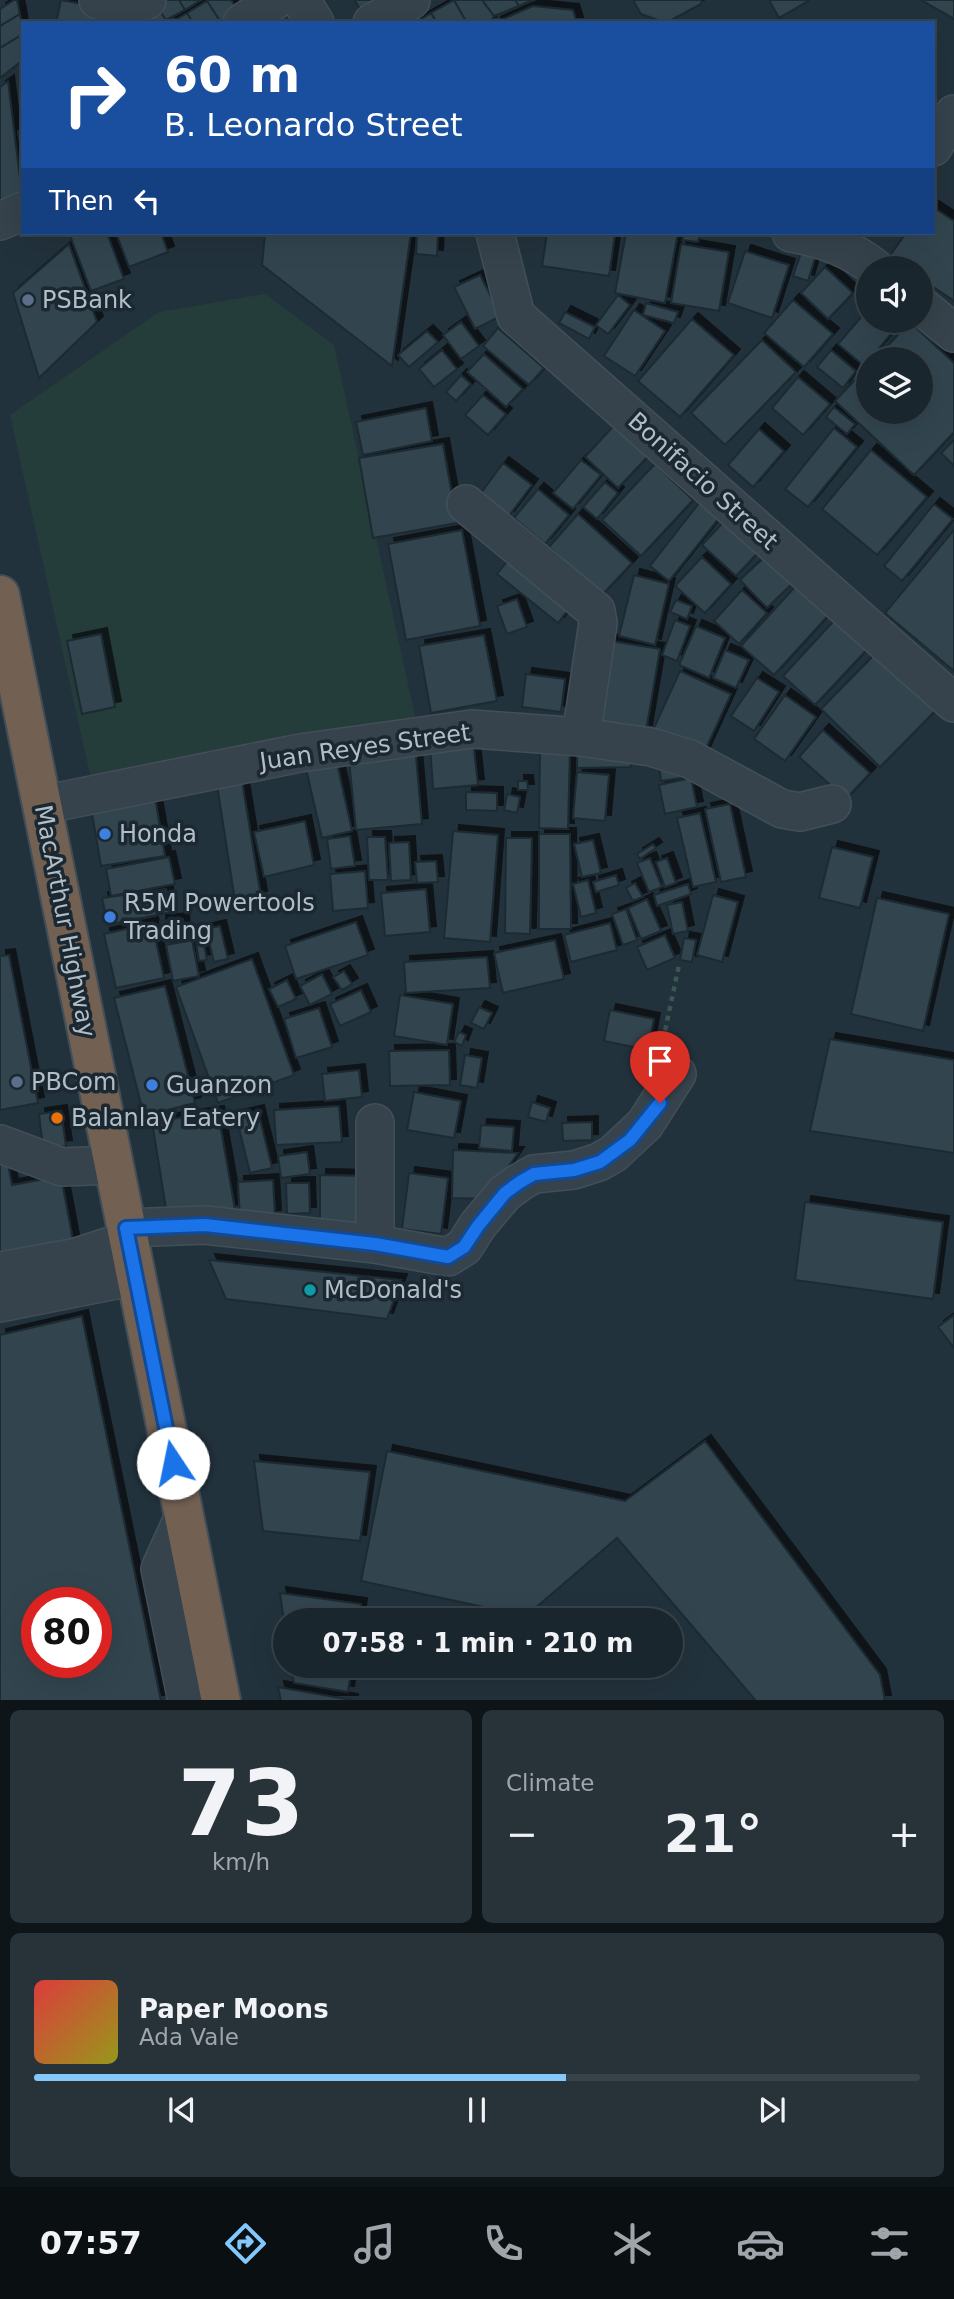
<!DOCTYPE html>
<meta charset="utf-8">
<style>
:root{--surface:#1a262d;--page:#273239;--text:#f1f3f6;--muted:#9fa5aa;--line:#384349;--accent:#83c7fb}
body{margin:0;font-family:"DejaVu Sans",sans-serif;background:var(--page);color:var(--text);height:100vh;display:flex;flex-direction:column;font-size:26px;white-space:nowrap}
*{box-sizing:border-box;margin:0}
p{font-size:23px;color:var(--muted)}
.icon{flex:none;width:38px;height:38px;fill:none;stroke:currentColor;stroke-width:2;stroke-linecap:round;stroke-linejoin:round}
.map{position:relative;height:1700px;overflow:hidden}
.details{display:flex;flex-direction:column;gap:10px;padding:10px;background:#0e1519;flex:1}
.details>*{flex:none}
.banner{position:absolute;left:21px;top:21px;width:914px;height:214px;border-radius:0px;box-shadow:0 7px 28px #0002,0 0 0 2px var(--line);background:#1a4fa0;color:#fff;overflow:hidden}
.fabs{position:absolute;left:856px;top:256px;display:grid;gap:14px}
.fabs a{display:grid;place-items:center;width:77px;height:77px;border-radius:50%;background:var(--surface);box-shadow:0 7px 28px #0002,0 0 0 2px var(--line);font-size:35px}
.speed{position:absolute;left:21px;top:1587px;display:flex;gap:14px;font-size:35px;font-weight:700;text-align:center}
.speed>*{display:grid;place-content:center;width:91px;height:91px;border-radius:50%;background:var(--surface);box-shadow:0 7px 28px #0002,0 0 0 2px var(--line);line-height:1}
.speed .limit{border:10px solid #d22;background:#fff;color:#111}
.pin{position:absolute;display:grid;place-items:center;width:60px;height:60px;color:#fff;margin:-72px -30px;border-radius:50% 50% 50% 0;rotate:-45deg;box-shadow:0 0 7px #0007}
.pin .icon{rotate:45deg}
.me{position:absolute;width:77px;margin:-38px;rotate:349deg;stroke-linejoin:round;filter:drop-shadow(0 0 5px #0008)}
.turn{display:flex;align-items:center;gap:24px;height:147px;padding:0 28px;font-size:32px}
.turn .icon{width:91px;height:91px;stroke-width:2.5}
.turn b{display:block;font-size:49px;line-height:60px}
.then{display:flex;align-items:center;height:66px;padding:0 28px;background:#0003;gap:14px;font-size:26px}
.big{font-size:52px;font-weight:600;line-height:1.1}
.details .tile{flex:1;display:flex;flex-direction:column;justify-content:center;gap:10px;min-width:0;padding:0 24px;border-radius:10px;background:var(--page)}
.details .dial{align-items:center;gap:0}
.dial b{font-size:91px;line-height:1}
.song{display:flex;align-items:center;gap:21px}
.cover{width:84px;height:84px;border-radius:10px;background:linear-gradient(135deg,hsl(0 70% 55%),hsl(60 70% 35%))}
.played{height:7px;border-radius:4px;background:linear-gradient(90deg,var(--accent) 60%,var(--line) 60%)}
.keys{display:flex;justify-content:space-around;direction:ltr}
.heat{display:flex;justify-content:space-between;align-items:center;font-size:38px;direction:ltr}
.details .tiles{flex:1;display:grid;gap:10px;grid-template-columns:1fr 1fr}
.tile:last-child{grid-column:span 2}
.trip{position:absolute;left:273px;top:1608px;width:410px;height:70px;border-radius:35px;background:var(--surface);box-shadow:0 7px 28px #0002,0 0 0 2px var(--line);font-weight:600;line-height:70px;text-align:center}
.tabs{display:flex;height:112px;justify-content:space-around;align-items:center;background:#0a0f12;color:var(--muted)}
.tabs .icon{width:49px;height:49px}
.tabs .on{color:var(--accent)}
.tabs b{font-size:32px;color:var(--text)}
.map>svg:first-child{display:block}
.green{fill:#243d3b}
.building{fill:#314450;stroke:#1d2a33;stroke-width:2;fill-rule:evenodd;filter:url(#shadow)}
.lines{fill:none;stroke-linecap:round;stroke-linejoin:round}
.minor-casing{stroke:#424f58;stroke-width:40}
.highway-casing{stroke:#414e57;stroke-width:42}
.path{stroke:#3d5553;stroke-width:4.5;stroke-dasharray:5 5;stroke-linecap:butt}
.minor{stroke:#36434c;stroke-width:37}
.highway{stroke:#726052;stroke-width:38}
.route-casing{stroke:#114b97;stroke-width:18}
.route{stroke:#1a73e8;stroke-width:12}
.service-dot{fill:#5c6f8a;stroke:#1b2831;stroke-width:2.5}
.shop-dot{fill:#3f7fe0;stroke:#1b2831;stroke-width:2.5}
.food-dot{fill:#e8710a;stroke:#1b2831;stroke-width:2.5}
.culture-dot{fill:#0f9aa8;stroke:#1b2831;stroke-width:2.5}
.labels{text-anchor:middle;stroke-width:7;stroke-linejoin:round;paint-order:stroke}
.poi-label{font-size:24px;fill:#b1bec8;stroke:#1b2831;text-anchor:start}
.street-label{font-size:24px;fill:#b1bec8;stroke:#1b2831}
</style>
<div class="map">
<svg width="954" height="1701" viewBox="0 0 954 1701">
<defs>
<filter id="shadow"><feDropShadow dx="6" dy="-6" stdDeviation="0" flood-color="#0009"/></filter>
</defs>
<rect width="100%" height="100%" fill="#22323c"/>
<!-- green -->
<path class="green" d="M 265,294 L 334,345 L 416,721 L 92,783 L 10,415 L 159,312 Z"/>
<!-- building -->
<path class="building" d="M 14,0 L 17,0 L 20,14 L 0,26 L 0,9 Z
M 61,0 L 99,7 L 96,23 L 56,23 Z
M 165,0 L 179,0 L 185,10 L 166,20 L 156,5 Z
M 179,0 L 201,0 L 185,10 Z
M 209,0 L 231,0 L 238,10 L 220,21 L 207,1 Z
M 354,0 L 378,0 L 361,10 Z
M 454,0 L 482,0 L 494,16 L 490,23 L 467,23 Z
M 454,0 L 467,23 L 437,23 L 431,13 Z
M 482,0 L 515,0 L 519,6 L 494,16 Z
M 515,0 L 533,0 L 519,6 Z
M 633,0 L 702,0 L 701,4 L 666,23 L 641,14 Z
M 769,0 L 810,0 L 779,18 Z
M 921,0 L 954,0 L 954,19 Z
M 207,1 L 220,21 L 193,23 L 187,13 Z
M 156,5 L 166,20 L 162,23 L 151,23 L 138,16 Z
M 533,6 L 573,10 L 577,23 L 494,23 Z
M 187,13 L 193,23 L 170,23 Z
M 431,13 L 437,23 L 415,23 Z
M 20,14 L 23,34 L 0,48 L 0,26 Z
M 23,34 L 23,60 L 0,78 L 0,48 Z
M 8,81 L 22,195 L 0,203 L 0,87 Z
M 23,130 L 23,163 L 18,131 Z
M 933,207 L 954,221 L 954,301 L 920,278 L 920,268 L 905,268 L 889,257 L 906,233 L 933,233 Z
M 69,233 L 107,233 L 124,279 L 91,291 Z
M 116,233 L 161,233 L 168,252 L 129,267 Z
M 265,233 L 411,233 L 392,366 L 262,265 Z
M 417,233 L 438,234 L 437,256 L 416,254 Z
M 547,233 L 615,235 L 609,276 L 542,266 Z
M 626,233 L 678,233 L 665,303 L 615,293 Z
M 684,233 L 700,233 L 698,242 L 682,240 Z
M 69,244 L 97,322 L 39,378 L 13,293 Z
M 681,244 L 729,252 L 719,311 L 671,303 Z
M 802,250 L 816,255 L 808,281 L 793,276 Z
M 745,251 L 789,265 L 772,318 L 728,303 Z
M 825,267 L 853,293 L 828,319 L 801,293 Z
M 480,275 L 501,316 L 475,329 L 454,287 Z
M 618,295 L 630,305 L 608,334 L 596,325 Z
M 793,300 L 833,334 L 804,367 L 764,333 Z
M 646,303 L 678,312 L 674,323 L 643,315 Z
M 868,309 L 868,320 L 902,321 L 870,359 L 868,359 L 864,366 L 838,344 Z
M 634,310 L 665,331 L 635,376 L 604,356 Z
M 565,312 L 595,327 L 589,339 L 559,323 Z
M 692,319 L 734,355 L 680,417 L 638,381 Z
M 461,322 L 479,346 L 461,359 L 443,335 Z
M 910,322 L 954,363 L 954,432 L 914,475 L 835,401 L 868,366 L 868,411 L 920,411 L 920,359 L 875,359 Z
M 498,328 L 544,368 L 529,385 L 483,346 Z
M 427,331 L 438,342 L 409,367 L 398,355 Z
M 762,340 L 796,372 L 725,445 L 691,413 Z
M 442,350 L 457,369 L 434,387 L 419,369 Z
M 831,350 L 856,371 L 843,388 L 817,367 Z
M 484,354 L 523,389 L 506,407 L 467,372 Z
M 461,375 L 471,384 L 456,401 L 446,392 Z
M 798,377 L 830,404 L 803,435 L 772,408 Z
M 483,395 L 506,414 L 488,435 L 465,415 Z
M 834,407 L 855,424 L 847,434 L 826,417 Z
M 426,408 L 432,441 L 363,455 L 356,422 Z
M 618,421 L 652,452 L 618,488 L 585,457 Z
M 834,428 L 857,447 L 808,507 L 785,489 Z
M 759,429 L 784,451 L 753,487 L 728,465 Z
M 954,440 L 954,466 L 941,453 Z
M 443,444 L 457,523 L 373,538 L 359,458 Z
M 871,450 L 927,497 L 877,555 L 822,509 Z
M 581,460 L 601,475 L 573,509 L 553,493 Z
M 503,463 L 532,485 L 508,517 L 479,496 Z
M 655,464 L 693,500 L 641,556 L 602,520 Z
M 605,482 L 618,493 L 597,519 L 583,507 Z
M 538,489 L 569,515 L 545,544 L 514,518 Z
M 703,498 L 723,513 L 669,581 L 650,566 Z
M 934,504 L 953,519 L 902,581 L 884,566 Z
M 578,514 L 632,563 L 602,595 L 549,547 Z
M 731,514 L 765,545 L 736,576 L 702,545 Z
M 462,530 L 480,626 L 406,640 L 388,544 Z
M 954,530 L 954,671 L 885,613 Z
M 517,549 L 578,597 L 558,623 L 497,574 Z
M 773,549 L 800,576 L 767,608 L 740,580 Z
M 702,557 L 731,584 L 705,613 L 675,586 Z
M 634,575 L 669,584 L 655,645 L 619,636 Z
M 803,578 L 836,607 L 774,675 L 741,646 Z
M 742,590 L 767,613 L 739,644 L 714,621 Z
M 517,599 L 527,627 L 507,634 L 497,606 Z
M 676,600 L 692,606 L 687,619 L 670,612 Z
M 841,613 L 873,643 L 815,705 L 783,676 Z
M 675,620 L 690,626 L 677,661 L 662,655 Z
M 696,626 L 725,638 L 709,678 L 679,665 Z
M 101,634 L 115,707 L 82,714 L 67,641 Z
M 484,635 L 497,701 L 431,713 L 419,646 Z
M 611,641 L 660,649 L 646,731 L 597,722 Z
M 725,650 L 749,660 L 736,688 L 713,678 Z
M 879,650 L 938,708 L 880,767 L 821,709 Z
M 680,671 L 731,694 L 704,753 L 653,730 Z
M 526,674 L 565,679 L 561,712 L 522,707 Z
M 757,678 L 779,692 L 754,731 L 731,716 Z
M 785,695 L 816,717 L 785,761 L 754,739 Z
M 823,730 L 870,773 L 846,799 L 799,757 Z
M 473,740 L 478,785 L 433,789 L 430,744 Z
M 415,745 L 422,824 L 356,830 L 348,750 Z
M 630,747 L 631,767 L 577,768 L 577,748 Z
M 540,749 L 570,749 L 568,829 L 539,828 Z
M 679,756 L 682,778 L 661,781 L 658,759 Z
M 337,763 L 352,831 L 322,838 L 306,769 Z
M 577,772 L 609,775 L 605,821 L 573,818 Z
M 691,778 L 697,807 L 665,814 L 659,785 Z
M 242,781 L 261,897 L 235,901 L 217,785 Z
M 518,781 L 527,781 L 528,790 L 518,790 Z
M 154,792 L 165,856 L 101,866 L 90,802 Z
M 466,792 L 497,793 L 497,811 L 466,810 Z
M 507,794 L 520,797 L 517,813 L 504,810 Z
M 730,804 L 746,877 L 721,882 L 705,809 Z
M 700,813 L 716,882 L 693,887 L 677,818 Z
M 305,821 L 314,865 L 264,877 L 254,832 Z
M 453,831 L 498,835 L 490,942 L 444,938 Z
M 539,834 L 570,834 L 571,929 L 539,929 Z
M 350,836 L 355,866 L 331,869 L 327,839 Z
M 367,837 L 385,837 L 388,880 L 369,880 Z
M 506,838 L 532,838 L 530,934 L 505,933 Z
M 593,840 L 601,873 L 582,877 L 574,844 Z
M 409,842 L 411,880 L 391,881 L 389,843 Z
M 653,844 L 656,848 L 640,859 L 637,854 Z
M 832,847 L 873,857 L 860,908 L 819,898 Z
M 169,857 L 175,884 L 111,896 L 106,869 Z
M 650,858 L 662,887 L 649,892 L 637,863 Z
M 667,858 L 676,883 L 665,887 L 656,862 Z
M 436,861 L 438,882 L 417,883 L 415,862 Z
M 365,871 L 368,908 L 333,911 L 330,874 Z
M 616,875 L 619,885 L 596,892 L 593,882 Z
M 588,880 L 596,913 L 581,917 L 573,884 Z
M 635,883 L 643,897 L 633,901 L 626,888 Z
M 688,884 L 691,894 L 657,906 L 654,895 Z
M 166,889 L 171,912 L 108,925 L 102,898 Z
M 426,889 L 430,932 L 385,936 L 381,893 Z
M 713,895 L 738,902 L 722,962 L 697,955 Z
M 877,898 L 949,914 L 923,1031 L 851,1014 Z
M 647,899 L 661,931 L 641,939 L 628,908 Z
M 682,902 L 688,931 L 673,934 L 667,905 Z
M 626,909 L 637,940 L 623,945 L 612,914 Z
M 183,919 L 184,936 L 161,938 L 160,921 Z
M 356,922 L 368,955 L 296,979 L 285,946 Z
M 152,923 L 164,978 L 116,988 L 104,934 Z
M 610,923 L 617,950 L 571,962 L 564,935 Z
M 220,926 L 228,959 L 214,962 L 206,929 Z
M 201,929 L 207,960 L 199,961 L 194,930 Z
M 665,935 L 675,958 L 647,970 L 637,947 Z
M 684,938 L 696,940 L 692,962 L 680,960 Z
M 192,940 L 199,976 L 173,981 L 166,945 Z
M 555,940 L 564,979 L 503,993 L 494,953 Z
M 9,955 L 38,1103 L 0,1110 L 0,956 Z
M 487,957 L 490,988 L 406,993 L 404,962 Z
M 252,959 L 294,1075 L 218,1103 L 176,987 Z
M 344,971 L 352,984 L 342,990 L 333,977 Z
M 322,974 L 332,994 L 310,1005 L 300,986 Z
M 287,980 L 296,999 L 278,1007 L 269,989 Z
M 165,986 L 195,1103 L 144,1116 L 114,998 Z
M 361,990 L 371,1012 L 340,1026 L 330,1004 Z
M 400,995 L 453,1004 L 447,1045 L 394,1036 Z
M 479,1007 L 492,1013 L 484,1029 L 471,1023 Z
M 319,1008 L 332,1047 L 296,1058 L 284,1019 Z
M 610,1010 L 654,1019 L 648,1050 L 604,1041 Z
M 459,1032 L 466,1035 L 462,1046 L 454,1042 Z
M 830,1039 L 954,1060 L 954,1153 L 810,1131 Z
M 449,1050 L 450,1085 L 390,1086 L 389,1051 Z
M 465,1055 L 482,1058 L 477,1088 L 460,1085 Z
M 359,1070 L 362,1097 L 325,1101 L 322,1074 Z
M 414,1092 L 461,1101 L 454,1138 L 407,1130 Z
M 532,1102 L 550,1108 L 546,1122 L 528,1117 Z
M 339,1106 L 342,1142 L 276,1145 L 274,1110 Z
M 61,1111 L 66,1146 L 43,1148 L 39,1114 Z
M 258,1111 L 272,1168 L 250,1173 L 236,1116 Z
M 218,1112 L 235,1210 L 168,1221 L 152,1122 Z
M 592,1122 L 592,1140 L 563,1141 L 562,1123 Z
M 481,1125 L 514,1127 L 512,1151 L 479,1148 Z
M 453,1150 L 518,1153 L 486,1199 L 452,1198 Z
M 307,1152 L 310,1174 L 281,1178 L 278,1156 Z
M 7,1159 L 12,1185 L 61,1176 L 74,1246 L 0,1260 L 0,1160 Z
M 409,1173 L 448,1178 L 441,1234 L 402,1229 Z
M 320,1175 L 369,1176 L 368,1230 L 320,1229 Z
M 273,1180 L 275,1216 L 240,1219 L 238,1182 Z
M 286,1183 L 309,1183 L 310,1213 L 287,1214 Z
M 805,1202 L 943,1222 L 933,1299 L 795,1280 Z
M 209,1260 L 401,1280 L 387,1319 L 226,1299 Z
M 954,1315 L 954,1348 L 938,1327 Z
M 82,1316 L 161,1701 L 0,1701 L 0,1335 ZM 37,1603 L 96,1603 L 96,1662 L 37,1662 Z
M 705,1441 L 880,1675 L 885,1701 L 756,1701 L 617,1538 L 526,1616 L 361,1581 L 387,1451 L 625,1501 Z
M 254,1461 L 370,1472 L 360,1541 L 263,1531 Z
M 280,1593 L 361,1604 L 359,1620 L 285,1620 L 285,1628 Z
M 291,1666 L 352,1666 L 348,1692 L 294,1683 Z
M 278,1687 L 352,1700 L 352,1701 L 281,1701 Z"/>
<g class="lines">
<defs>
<path id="minor" d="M 98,0 C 115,4 131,9 147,0
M 301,0 L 315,23
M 242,23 L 275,0
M 372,23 L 411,0
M 933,147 L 954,114
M 0,221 L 23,211
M 495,233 L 516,316 L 954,703
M 791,233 C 822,238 850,248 875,268
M 920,305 L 954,333
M 466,504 L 596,611 L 598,623 L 581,737
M 42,805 L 300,753 L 472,729 L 581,737 L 651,747 L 690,759 L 782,809 L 800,812 L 832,804
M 0,1144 L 62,1167 L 114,1165
M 126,1228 L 205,1225 L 375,1244 L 448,1257 L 464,1247 L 478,1225 L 505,1193 L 520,1182 L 534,1174 L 574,1170 L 599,1162 L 613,1154 L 645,1124 L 677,1074
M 375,1244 L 375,1123
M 0,1271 L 73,1258 L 129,1240
M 0,1303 L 136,1276
M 184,1516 L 160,1569 L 187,1701"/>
<path id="highway" d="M 0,595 L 221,1701"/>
</defs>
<!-- minor casing -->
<use href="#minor" class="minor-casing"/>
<!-- highway casing -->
<use href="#highway" class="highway-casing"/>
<!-- path -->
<path class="path" d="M 661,1050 L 679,965"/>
<!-- minor -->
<use href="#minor" class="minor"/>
<!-- highway -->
<use href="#highway" class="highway"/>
</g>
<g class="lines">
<defs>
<path id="route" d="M 173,1463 L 126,1228 L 205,1225 L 375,1244 L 448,1257 L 464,1247 L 478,1226 L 505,1193 L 520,1182 L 534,1174 L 574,1170 L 600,1162 L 630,1140 L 660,1103"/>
</defs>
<!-- route casing -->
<use href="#route" class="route-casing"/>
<!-- route -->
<use href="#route" class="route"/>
</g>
<!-- markers -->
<g class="service-dot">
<circle cx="28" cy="300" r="7"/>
<circle cx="17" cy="1082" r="7"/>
</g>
<g class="shop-dot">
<circle cx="105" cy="834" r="7"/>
<circle cx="110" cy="917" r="7"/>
<circle cx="152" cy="1085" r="7"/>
</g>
<circle class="food-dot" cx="57" cy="1118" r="7"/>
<circle class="culture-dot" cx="310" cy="1290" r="7"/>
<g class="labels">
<!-- poi labels -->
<g class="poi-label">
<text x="42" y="308">PSBank</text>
<text x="119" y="842">Honda</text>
<text x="124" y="911">R5M Powertools<tspan x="124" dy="28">Trading</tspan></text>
<text x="31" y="1090">PBCom</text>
<text x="166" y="1093">Guanzon</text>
<text x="71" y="1126">Balanlay Eatery</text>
<text x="324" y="1298">McDonald's</text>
</g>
<!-- street labels -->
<g class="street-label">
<text transform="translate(703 481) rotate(42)" y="8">Bonifacio Street</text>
<text transform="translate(365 747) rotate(-8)" y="8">Juan Reyes Street</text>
<text transform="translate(65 921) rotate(79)" y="8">MacArthur Highway</text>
</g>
</g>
</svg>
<div class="fabs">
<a><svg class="icon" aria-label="sound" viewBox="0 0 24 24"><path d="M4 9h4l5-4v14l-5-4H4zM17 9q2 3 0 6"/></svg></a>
<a><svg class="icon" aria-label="layers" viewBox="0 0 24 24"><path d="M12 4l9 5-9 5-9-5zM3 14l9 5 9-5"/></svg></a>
</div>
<div class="speed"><div class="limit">80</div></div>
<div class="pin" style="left:660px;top:1103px;background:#d93025"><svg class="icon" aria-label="arrive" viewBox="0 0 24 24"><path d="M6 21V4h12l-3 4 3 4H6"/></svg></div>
<svg class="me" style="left:173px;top:1463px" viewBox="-20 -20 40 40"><circle r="19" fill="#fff"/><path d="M0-13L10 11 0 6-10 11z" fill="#1a73e8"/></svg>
<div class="trip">07:58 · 1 min · 210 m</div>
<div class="banner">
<div class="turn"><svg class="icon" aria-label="right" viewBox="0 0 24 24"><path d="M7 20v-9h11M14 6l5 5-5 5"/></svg><div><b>60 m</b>B. Leonardo Street</div></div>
<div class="then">Then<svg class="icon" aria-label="left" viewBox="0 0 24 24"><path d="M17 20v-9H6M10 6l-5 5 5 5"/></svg></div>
</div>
</div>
<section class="details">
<div class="tiles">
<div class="tile dial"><b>73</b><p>km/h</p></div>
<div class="tile"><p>Climate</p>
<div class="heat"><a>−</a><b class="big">21°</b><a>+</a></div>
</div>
<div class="tile">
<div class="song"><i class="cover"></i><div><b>Paper Moons</b><p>Ada Vale</p></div></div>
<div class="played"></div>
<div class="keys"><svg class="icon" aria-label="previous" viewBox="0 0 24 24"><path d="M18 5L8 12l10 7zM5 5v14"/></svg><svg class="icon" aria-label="pause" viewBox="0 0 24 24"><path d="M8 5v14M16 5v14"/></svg><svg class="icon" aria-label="next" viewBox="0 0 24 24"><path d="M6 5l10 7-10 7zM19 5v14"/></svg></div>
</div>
</div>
</section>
<nav class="tabs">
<b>07:57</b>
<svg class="icon on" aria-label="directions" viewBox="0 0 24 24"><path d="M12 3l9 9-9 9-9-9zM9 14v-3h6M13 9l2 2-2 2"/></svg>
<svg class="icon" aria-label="music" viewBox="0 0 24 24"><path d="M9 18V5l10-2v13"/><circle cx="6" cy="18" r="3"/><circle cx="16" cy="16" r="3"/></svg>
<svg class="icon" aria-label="phone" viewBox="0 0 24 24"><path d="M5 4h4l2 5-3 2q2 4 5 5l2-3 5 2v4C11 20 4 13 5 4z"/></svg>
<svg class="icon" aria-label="climate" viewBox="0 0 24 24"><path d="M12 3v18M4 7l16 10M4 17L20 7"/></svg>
<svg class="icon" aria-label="car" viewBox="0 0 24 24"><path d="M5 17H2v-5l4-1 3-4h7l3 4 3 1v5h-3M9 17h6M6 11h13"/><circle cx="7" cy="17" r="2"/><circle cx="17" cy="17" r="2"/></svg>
<svg class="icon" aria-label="filters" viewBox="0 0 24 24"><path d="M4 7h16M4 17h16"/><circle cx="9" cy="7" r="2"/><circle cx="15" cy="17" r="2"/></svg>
</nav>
